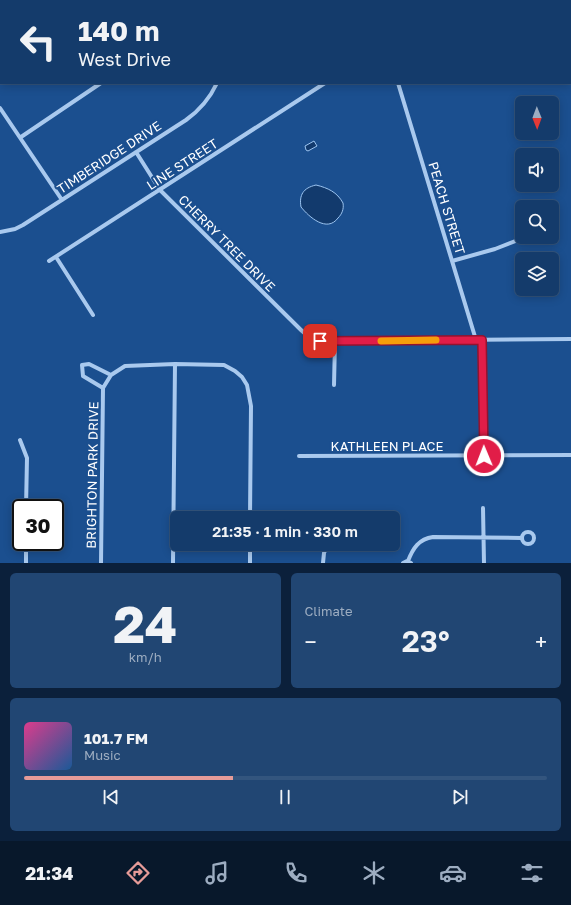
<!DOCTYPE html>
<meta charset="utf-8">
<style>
:root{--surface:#143b6b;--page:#214673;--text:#f1f3f6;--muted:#9dadc1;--line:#33557e;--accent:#e69b98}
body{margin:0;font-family:"Golos Text",sans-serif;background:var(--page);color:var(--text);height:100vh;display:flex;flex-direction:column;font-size:15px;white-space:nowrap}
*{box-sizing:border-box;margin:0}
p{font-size:13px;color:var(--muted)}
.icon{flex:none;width:22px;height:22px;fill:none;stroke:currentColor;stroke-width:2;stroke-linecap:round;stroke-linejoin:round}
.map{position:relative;height:563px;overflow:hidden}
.panel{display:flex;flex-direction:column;gap:10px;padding:10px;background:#0b203b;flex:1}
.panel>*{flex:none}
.hud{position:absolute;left:0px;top:0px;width:571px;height:84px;box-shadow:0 2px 10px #0003,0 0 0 1px var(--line);background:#143b6b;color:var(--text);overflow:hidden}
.needle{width:26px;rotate:179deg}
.fabs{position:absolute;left:515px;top:96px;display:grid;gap:8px}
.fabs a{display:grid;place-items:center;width:44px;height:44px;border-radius:6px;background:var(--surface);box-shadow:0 2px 10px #0003,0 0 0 1px var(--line);font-size:20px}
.speed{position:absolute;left:12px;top:499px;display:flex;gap:8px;font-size:20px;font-weight:700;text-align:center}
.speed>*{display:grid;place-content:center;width:52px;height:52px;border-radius:50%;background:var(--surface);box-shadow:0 2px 10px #0003,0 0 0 1px var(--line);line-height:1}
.speed .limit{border:2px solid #111;border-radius:6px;background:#fff;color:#111}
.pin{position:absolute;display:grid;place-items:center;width:34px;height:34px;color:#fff;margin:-17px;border-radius:8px;box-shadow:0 2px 6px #0006}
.me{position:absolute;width:44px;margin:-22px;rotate:359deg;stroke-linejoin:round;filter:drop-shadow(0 0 3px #0008)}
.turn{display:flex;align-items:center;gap:14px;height:84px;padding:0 12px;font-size:18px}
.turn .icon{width:52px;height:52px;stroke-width:2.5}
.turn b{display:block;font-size:28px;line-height:34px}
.big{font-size:30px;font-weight:600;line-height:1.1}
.panel .card{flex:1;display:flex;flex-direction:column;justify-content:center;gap:6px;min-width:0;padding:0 14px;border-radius:6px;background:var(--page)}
.panel .dial{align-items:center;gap:0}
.dial b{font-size:52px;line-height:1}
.song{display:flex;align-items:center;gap:12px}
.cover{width:48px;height:48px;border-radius:6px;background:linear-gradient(135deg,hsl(330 70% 55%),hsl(210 70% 35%))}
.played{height:4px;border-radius:2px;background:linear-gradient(90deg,var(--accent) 40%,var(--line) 40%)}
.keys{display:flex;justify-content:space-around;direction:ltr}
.heat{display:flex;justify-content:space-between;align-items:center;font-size:22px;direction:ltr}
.panel .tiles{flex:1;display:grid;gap:10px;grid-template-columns:1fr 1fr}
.card:last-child{grid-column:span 2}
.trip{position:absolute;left:170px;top:511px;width:230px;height:40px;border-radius:6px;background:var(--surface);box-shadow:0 2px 10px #0003,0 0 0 1px var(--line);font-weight:600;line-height:40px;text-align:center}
.tab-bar{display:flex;height:64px;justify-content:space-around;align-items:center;background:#08182b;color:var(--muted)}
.tab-bar .icon{width:28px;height:28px}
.tab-bar .active{color:var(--accent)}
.tab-bar b{font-size:18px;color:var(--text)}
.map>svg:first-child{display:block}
.water{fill:#123a6d;stroke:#9cc4f0}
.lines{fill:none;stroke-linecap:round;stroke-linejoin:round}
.stream{stroke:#9cc4f0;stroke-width:1.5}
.street{stroke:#a9c9ee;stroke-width:4}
.route-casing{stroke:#92132f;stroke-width:10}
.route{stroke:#e11d48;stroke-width:7}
.slow{stroke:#f59e0b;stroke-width:7}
.labels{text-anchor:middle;stroke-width:4;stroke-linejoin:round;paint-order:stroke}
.street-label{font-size:13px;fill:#fff;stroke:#1b4f8f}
</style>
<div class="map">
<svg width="571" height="563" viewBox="0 0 571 563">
<rect width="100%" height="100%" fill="#1b4f8f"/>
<!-- water -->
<path class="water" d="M 314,141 L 317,146 L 308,151 L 306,150 L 305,146 Z
M 316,185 C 328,188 337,192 343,203 C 344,209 342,214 338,218 C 327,233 309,217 301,207 C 299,195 303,188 316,185 Z"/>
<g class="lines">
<!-- stream -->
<path class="stream" d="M 0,16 L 1,15"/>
<!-- street -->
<path class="street" d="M 56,0 L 58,1
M 149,0 L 149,1
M 232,0 L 232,1
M 370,0 L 370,1
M 554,1 L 559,0
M 570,18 L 571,19
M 398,83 L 476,340
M 0,108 L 62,200
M 21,137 L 101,83
M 136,152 L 160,190 L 301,330 C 311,340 321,341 335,341 L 571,339
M 0,232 L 15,229 L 23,225 L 186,120 C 200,110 210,98 217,83
M 56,257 L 93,315
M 49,261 L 325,83
M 452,261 L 495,249 L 526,237
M 482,340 L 484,456
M 334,385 L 335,341
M 103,388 L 83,376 L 82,365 L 89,364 L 111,375
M 20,440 L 27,458 L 26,508
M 299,456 L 571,455
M 483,508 L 484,563
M522 538a6 6 0 1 1 12 0a6 6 0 1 1-12 0Z
M 408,561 C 413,548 419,539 433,537 L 522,538
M 26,563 L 26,542
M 101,563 L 103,388 L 111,375 L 125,366 L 175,364 L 224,365 L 235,371 L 242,377 L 247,385 L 251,406 L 250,518
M 173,563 L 175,364
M 250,563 L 250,544
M 323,563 L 324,553 L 328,544
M 403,563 L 407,561 L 411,563"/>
</g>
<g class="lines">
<defs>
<path id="route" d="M 320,341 L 482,340 L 484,456"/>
</defs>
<!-- route casing -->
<use href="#route" class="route-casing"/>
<!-- route -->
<use href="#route" class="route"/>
<!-- slow -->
<path class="slow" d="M 381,341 L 436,340"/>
</g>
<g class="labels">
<!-- street labels -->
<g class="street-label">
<text transform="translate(109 157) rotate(-33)" y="5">TIMBERIDGE DRIVE</text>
<text transform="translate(182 164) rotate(-33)" y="5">LINE STREET</text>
<text transform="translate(447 208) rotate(73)" y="5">PEACH STREET</text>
<text transform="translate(227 243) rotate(45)" y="5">CHERRY TREE DRIVE</text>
<text x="387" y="451">KATHLEEN PLACE</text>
<text transform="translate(92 475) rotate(-89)" y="5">BRIGHTON PARK DRIVE</text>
</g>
</g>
</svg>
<div class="fabs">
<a><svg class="needle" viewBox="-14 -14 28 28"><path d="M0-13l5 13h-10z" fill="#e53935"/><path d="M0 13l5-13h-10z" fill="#9dadc1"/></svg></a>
<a><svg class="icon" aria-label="sound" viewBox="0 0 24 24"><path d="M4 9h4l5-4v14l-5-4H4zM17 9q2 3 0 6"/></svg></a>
<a><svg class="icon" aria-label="search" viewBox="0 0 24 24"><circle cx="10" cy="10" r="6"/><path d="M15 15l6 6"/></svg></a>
<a><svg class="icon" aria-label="layers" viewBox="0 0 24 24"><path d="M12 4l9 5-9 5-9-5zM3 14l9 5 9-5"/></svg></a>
</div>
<div class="speed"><div class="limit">30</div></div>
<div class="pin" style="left:320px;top:341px;background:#d93025"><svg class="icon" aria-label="arrive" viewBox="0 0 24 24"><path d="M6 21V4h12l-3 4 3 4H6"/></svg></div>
<svg class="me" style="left:484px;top:456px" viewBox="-20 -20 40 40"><circle r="17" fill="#e11d48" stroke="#fff" stroke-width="3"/><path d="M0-11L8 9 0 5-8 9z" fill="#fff"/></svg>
<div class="trip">21:35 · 1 min · 330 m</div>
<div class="hud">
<div class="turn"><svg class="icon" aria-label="left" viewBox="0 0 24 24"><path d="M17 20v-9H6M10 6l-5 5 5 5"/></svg><div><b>140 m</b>West Drive</div></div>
</div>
</div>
<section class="panel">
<div class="tiles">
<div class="card dial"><b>24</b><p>km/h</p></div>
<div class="card"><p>Climate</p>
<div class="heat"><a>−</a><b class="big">23°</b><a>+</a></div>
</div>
<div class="card">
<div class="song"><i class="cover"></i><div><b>101.7 FM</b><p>Music</p></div></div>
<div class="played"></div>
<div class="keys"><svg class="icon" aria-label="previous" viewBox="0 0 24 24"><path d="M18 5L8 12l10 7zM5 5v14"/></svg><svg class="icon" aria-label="pause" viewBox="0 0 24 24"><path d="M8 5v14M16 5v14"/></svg><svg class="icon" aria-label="next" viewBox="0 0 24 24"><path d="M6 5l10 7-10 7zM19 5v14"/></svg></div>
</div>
</div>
</section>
<nav class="tab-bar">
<b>21:34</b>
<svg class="icon active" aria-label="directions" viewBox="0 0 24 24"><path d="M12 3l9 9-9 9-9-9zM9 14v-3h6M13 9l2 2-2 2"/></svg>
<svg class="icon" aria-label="music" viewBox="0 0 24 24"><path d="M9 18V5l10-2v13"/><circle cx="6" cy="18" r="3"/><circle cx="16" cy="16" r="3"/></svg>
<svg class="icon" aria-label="phone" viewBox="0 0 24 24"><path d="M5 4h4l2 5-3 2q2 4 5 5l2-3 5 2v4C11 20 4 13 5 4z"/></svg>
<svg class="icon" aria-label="climate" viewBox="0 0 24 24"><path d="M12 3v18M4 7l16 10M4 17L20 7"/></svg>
<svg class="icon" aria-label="car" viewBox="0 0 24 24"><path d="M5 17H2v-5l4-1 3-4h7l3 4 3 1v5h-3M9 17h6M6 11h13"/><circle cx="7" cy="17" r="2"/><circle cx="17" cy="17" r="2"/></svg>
<svg class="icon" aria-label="filters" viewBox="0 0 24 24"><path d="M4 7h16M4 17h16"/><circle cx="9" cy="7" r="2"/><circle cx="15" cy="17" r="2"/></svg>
</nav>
